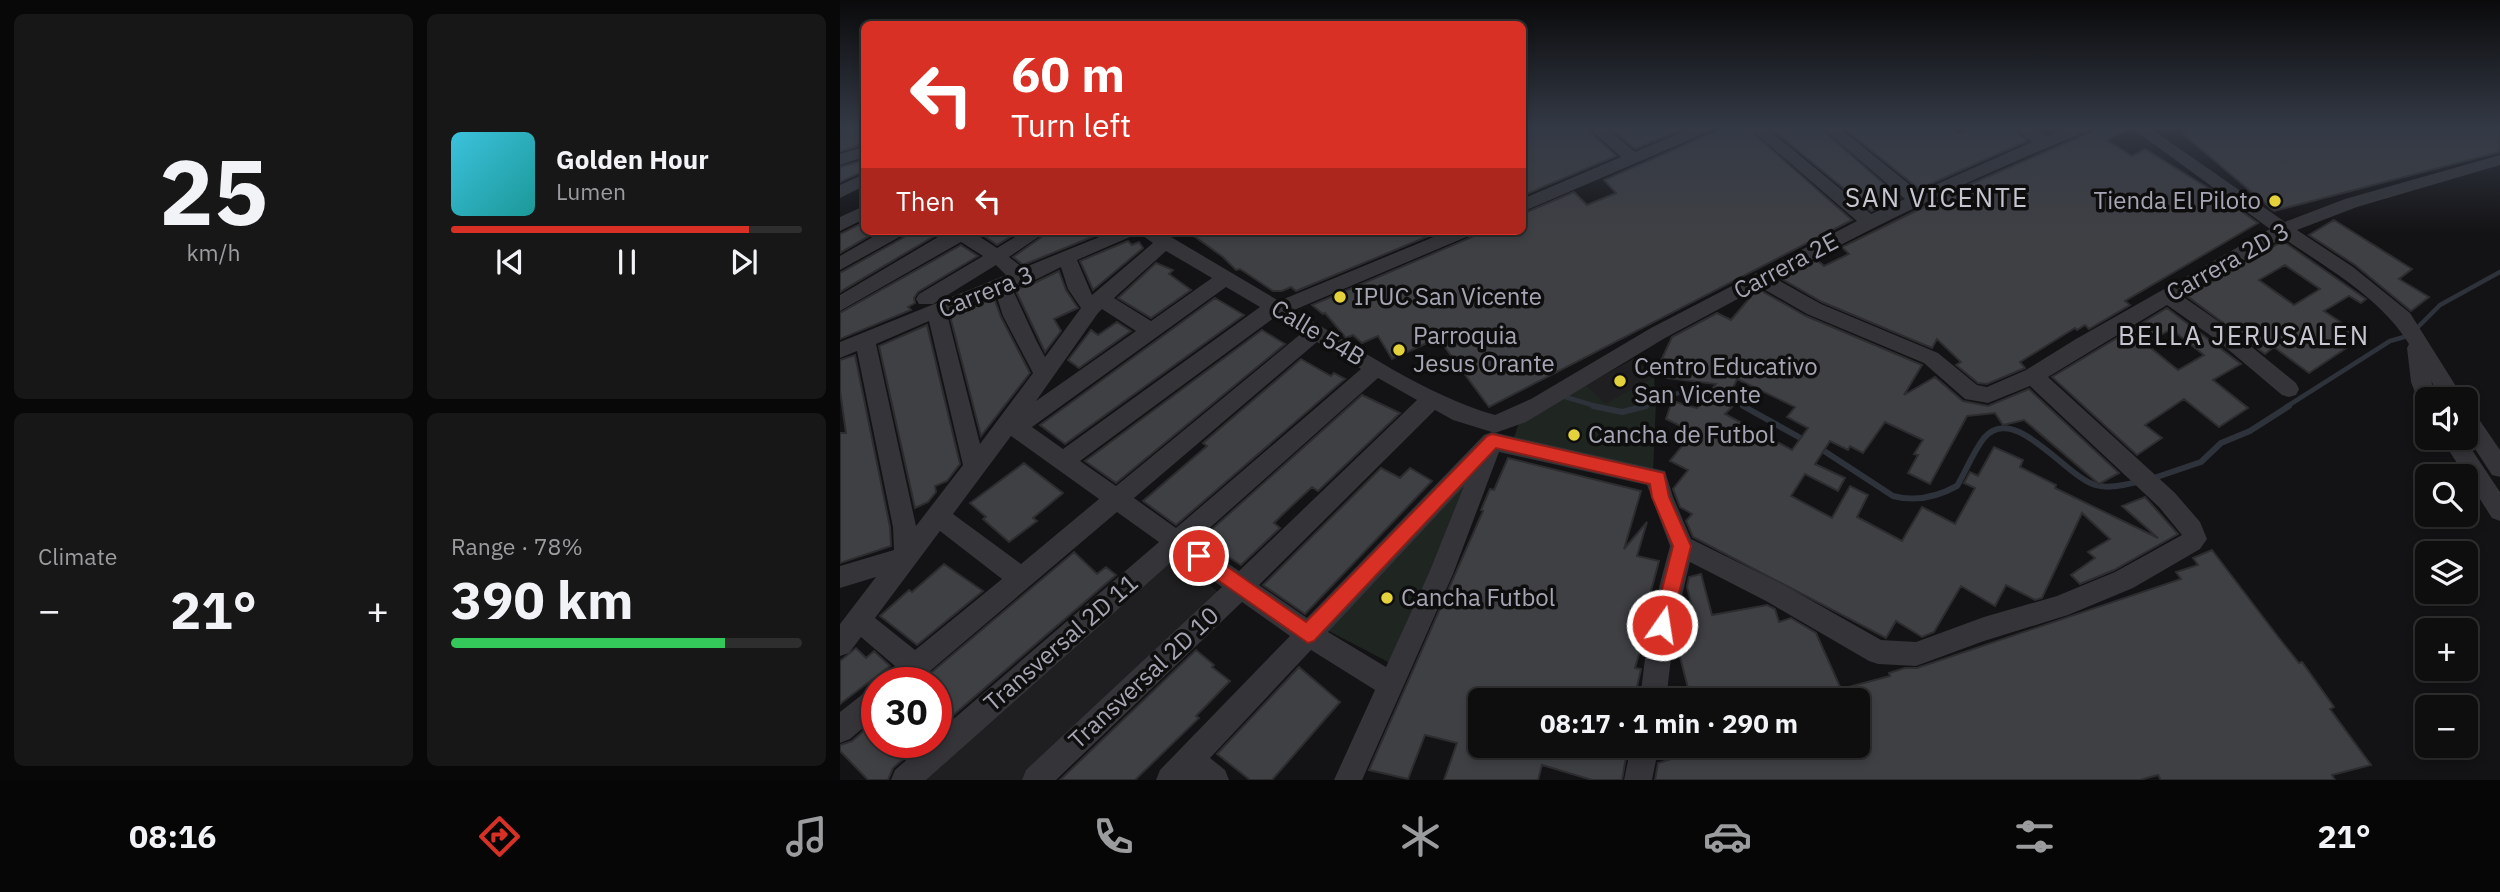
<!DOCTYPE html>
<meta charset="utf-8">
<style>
:root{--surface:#0e0e0f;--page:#171718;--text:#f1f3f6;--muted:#9b9c9e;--line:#2e2e2f;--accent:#d93025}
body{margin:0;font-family:"IBM Plex Sans",sans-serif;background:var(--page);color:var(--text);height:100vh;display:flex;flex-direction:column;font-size:26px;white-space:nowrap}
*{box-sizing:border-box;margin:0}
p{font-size:23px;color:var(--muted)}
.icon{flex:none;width:38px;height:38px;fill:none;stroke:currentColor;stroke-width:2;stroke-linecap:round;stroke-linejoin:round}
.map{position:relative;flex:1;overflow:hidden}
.sheet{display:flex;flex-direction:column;gap:14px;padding:14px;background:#080808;width:840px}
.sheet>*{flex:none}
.top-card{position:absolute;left:21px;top:21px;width:665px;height:214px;border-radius:10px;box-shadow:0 4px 10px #0003,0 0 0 2px var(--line);background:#d93025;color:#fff;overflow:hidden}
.fabs{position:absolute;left:1575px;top:387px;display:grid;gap:14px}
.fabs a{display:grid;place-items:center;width:63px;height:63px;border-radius:10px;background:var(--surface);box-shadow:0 4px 10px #0003,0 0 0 2px var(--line);font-size:35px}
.speed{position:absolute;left:21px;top:667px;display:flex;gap:14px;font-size:35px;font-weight:700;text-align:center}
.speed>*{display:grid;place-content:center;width:91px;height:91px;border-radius:50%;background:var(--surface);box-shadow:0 4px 10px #0003,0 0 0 2px var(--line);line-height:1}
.speed .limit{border:10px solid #d22;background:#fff;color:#111}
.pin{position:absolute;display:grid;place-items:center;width:60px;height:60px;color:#fff;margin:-30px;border:4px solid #fff;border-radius:50%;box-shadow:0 2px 7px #0007}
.me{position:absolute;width:77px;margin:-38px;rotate:13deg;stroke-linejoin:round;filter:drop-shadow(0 0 5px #0008)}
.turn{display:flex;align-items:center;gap:24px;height:147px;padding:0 35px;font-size:32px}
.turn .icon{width:91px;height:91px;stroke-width:2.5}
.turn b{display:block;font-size:49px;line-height:60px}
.then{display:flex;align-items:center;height:66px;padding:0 35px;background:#0003;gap:14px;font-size:26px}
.big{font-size:52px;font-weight:700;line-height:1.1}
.sheet .card{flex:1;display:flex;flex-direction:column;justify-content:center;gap:10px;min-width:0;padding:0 24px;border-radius:10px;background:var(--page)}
.sheet .dial{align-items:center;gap:0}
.dial b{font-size:91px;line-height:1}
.song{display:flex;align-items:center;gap:21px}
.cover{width:84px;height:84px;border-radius:10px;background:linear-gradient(135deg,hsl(190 70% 55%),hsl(180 70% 35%))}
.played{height:7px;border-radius:4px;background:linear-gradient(90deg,var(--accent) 85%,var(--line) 85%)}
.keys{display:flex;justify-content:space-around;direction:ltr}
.heat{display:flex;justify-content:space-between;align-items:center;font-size:38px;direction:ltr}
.charge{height:10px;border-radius:5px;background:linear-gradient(90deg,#34c759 78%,var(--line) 0)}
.sheet .tiles{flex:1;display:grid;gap:14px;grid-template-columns:repeat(2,1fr)}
.trip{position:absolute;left:628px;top:688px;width:402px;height:70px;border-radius:10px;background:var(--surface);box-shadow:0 4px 10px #0003,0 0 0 2px var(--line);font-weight:700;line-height:70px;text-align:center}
.tabs{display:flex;height:112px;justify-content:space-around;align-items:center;background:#060606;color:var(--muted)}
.tabs .icon{width:49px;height:49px}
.tabs .active{color:var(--accent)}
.tabs b{font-size:32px;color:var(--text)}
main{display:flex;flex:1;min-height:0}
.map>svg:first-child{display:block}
.built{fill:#1f1f21}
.green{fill:#1f2621}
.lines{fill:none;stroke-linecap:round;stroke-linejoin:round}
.stream-far1{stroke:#2d323b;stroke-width:4.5}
.stream{stroke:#2d323b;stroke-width:6}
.building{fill:#3f4044;stroke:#2d2d30;stroke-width:2;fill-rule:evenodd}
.minor{fill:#343439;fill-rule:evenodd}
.route{fill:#d93025;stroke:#8d1f18;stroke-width:2}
.poi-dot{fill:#e3d23c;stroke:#0e0e0f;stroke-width:2.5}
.labels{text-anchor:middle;stroke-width:7;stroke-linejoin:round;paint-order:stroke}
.poi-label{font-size:24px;fill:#a5a6b3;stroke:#0e0e0f;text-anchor:start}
.street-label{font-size:24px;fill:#a5a6b3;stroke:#0e0e0f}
.neighbourhood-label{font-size:26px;letter-spacing:2px;fill:#c6c6d0;stroke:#0e0e0f}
</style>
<main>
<section class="sheet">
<div class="tiles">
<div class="card dial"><b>25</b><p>km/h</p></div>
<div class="card">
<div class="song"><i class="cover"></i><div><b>Golden Hour</b><p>Lumen</p></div></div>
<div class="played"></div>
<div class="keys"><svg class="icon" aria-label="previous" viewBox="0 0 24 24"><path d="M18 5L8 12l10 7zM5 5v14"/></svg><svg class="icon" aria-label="pause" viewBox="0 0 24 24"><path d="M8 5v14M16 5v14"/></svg><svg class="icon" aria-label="next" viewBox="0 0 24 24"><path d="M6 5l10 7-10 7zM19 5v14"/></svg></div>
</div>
<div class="card"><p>Climate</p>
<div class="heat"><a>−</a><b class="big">21°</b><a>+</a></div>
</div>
<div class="card"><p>Range · 78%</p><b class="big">390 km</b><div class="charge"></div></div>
</div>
</section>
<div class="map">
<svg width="1660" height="780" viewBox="0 0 1660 780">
<rect width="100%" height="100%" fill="#131214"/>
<!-- built -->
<path class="built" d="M 795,358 L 814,377 L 765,405 L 746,385 Z
M 335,558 L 382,595 L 183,780 L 82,780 Z"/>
<!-- green -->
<path class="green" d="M 814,377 L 816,402 L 813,473 L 672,443 L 680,420 L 746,385 L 765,404 Z
M 635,467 L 552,664 L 485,629 Z"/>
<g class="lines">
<!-- stream-far1 -->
<path class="stream-far1" d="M 1578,327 L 1600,305 L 1660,272
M 722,396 L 759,407
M 801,407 C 849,388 858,382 906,407
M 1446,407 L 1550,341 L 1564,337"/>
<!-- stream -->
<path class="stream" d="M 753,406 L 782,412 L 806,406
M 903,406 L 966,441
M 978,447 L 1053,496 C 1075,502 1097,497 1117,486 C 1126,471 1133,452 1144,438 C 1174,402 1225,476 1255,485 C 1268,489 1284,485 1298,482
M 1311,479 L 1361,462 L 1381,443 L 1410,431 L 1449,406"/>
</g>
<!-- building -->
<path class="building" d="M 0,126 L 24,128 L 24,139 L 15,147 L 0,151 Z
M 682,126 L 744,126 L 776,156 L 682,196 Z
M 768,126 L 850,126 L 795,149 Z
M 880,126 L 905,126 L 1012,220 L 649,407 L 598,338 L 552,359 L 538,336 L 522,343 L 513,335 L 506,338 L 485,313 L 483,314 L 472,305 L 632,237 L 637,231 L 682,231 L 682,214 L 734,192 L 747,205 L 776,193 L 764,180 L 876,131 Z
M 928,126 L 978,126 L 1060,198 L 1031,211 Z
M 1001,126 L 1108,126 L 1119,134 L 1139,126 L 1169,126 L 1187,141 L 1079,189 Z
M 1258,126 L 1287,126 L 1289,129 L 1267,140 L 1292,156 L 1305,149 L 1373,191 L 1418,223 L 1285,301 L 1290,305 L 1249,329 L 1245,325 L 1237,330 L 1235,328 L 1180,362 L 1185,368 L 1147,384 L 1138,383 L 1116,365 L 1121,362 L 1097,339 L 1092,348 L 982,302 L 942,279 L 977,260 L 984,266 L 1009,254 L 1002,247 L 1133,183 L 1254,131 Z
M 1339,126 L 1660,126 L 1660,152 L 1434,211 L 1343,134 L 1348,133 Z
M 21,161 L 24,171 L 0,182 L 0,167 Z
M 1494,220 L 1572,269 L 1559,279 L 1589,297 L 1571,311 L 1515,265 L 1469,235 Z
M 24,222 L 24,231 L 38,231 L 0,253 L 0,234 Z
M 69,231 L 103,231 L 0,292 L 0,273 L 64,237 Z
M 137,231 L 180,231 L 157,245 Z
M 210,231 L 267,231 L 183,265 L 173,257 Z
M 347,231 L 601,231 L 456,291 L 451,287 L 442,291 L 433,291 L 400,269 L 396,270 L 383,257 Z
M 288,241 L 292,245 L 299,242 L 303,248 L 253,290 L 240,261 Z
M 1443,241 L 1526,299 L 1521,303 L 1509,296 L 1484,311 L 1523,337 L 1469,373 L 1434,347 L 1425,354 L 1347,296 ZM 1445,265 L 1480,289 L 1454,305 L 1419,280 Z
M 121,245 L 138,256 L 78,292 L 74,298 L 75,303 L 68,307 L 71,310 L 0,339 L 0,313 Z
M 316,263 L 333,270 L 329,274 L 351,290 L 311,318 L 278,298 Z
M 219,271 L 226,290 L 238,308 L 214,319 L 221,331 L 205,352 L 175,289 L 190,285 Z
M 920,290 L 966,316 L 1082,365 L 1064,395 L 1095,377 L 1123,401 L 1148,406 L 1189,389 L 1279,473 L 1259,484 L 1184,420 L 1163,425 L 1155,413 L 1127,416 L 1090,484 L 1068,473 L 1078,455 L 1074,454 L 1083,440 L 1045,422 L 1023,453 L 1010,446 L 1008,450 L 990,441 L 975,464 L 1005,478 L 998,491 L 965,474 L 951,496 L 992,518 L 1010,486 L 1028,495 L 1017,517 L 1062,541 L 1082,507 L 1115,524 L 1135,488 L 1124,483 L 1130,472 L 1138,476 L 1154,447 L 1183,460 L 1180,467 L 1216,485 L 1215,488 L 1318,538 L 1282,506 L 1305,497 L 1338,534 L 1274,570 L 1240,584 L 1231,575 L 1255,558 L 1248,552 L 1270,539 L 1242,513 L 1202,598 L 1195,600 L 1166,585 L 1155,606 L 1121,586 L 1094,632 L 1082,637 L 1056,621 L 1046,638 L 853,537 L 846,521 L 852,514 L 840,507 L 833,489 L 848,470 L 830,461 L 853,432 L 826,419 L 832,401 L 857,408 L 876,384 L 826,378 L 828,368 L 819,365 L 832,337 L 877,313 L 891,320 L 913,294 ZM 897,379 L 955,407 L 947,417 L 968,428 L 952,450 L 885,414 L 892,407 L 886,404 Z
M 154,298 L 161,317 L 190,373 L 141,436 L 110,316 Z
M 375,298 L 404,315 L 225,444 L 200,425 Z
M 1327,308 L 1401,364 L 1373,380 L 1408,408 L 1379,427 L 1344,399 L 1305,425 L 1322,438 L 1297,455 L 1212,377 ZM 1331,329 L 1364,355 L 1338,370 L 1306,344 Z
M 277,322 L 291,331 L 239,368 L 228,360 L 251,330 L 258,335 Z
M 87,325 L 120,464 L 107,481 L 95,486 L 96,492 L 88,502 L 75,508 L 39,346 Z
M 422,330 L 445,344 L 276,483 L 245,461 Z
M 15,355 L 50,527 L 51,546 L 0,563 L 0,433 L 6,433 L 0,391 L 0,360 Z
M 461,359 L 491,376 L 494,373 L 505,379 L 336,525 L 303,501 L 367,446 L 363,443 Z
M 522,395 L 560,413 L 478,491 L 472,487 L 443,514 L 434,523 L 440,528 L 401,565 L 361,539 Z
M 668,458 L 801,491 L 784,549 L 807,522 L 797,556 L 819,561 L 810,595 L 813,595 L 806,630 L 795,668 L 801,669 L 794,700 L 640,700 L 640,746 L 788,746 L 782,780 L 752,780 L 702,765 L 698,780 L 604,780 L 617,743 L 585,735 L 568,779 L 529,770 L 643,511 L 641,510 L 650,489 L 654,490 Z
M 184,463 L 223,493 L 193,518 L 197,521 L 169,542 L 143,519 L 146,517 L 130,503 Z
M 541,468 L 560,478 L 570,468 L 592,481 L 465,614 L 423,585 Z
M 1372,550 L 1439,638 L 1459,663 L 1462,662 L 1494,707 L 1490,709 L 1531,765 L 1492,775 L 1495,780 L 1321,780 L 1318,775 L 1300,780 L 815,780 L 818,763 L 862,750 L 861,746 L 1018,746 L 1018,700 L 851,700 L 836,641 L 842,608 L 852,607 L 847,587 L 849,577 L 861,574 L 872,615 L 927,605 L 935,609 L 939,622 L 951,618 L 976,633 L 1001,689 L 1050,676 L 1049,673 L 1065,668 L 1077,668 L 1341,579 L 1336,572 L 1358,565 L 1353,558 Z
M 234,552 L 257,574 L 266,567 L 276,575 L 96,730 L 96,682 L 80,682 Z
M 104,564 L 143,591 L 77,645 L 40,616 L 69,590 L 72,592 Z
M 16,648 L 26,658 L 34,651 L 50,666 L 0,704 L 0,661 Z
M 356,650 L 374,665 L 372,667 L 390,681 L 356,716 L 359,718 L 295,780 L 220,780 Z
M 459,667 L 500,702 L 432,780 L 410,780 L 377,754 Z
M 28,727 L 37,735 L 37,742 L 83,742 L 53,768 L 48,780 L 28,780 L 0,751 L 0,745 L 12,741 Z"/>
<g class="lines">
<!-- minor -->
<path class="minor" d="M 747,126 L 764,126 L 795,152 L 856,126 L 877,126 L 875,129 L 682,212 L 682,199 L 781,157 Z
M 907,126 L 924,126 L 1031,214 L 1065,199 L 980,126 L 997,126 L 1079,192 L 1192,142 L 1171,126 L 1189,126 L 1206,136 L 1234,126 L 1255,126 L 1253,129 C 1144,172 1039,224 936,279 L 981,304 L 1098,353 L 1137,385 L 1147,387 L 1186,370 L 1236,339 L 1430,229 L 1289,126 L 1307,126 L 1445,222 L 1505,199 L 1660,155 L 1660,165 L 1517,207 L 1457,230 L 1513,267 L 1570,313 L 1624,399 L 1602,399 L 1591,381 L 1598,399 L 1587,399 L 1587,407 L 1580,405 L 1571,382 L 1567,348 L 1569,344 C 1541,298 1487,268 1443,238 L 1342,296 L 1391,330 L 1456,383 L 1459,389 L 1456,395 L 1449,397 L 1442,395 L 1377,340 L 1327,305 L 1208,377 L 1335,493 L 1360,522 L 1367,539 L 1360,549 L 1293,588 L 1228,615 L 1144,641 L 1076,666 L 1038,664 L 1029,661 L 926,601 L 850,562 L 835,625 L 826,700 L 800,700 L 809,625 L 830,546 L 807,485 L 659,452 L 613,574 L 522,780 L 494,780 L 535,690 L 471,650 L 370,758 L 385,770 L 389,780 L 316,780 L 320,770 L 450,636 L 402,602 L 216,780 L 182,780 L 186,770 L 382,587 L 338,556 L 86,780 L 51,780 L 55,770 L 87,742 L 96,742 L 96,734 L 319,542 L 277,512 L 77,682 L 44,682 L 48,673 L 55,666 L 21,637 L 9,653 L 0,656 L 0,624 L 36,577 L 0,588 L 0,566 L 54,550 L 53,527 L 17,351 L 0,358 L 0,342 L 166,275 L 156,265 L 93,304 L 79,304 L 76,299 L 79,294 L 143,256 L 121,242 L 0,311 L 0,295 L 108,231 L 135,231 L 134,233 L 157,248 L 185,231 L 207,231 L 169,257 L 183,268 L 274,231 L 321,231 L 439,301 L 608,231 L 634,231 L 631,235 L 454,310 C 517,347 585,395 655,415 L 691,399 L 811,328 L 1017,221 ZM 299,233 L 313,243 L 252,295 L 237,260 ZM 326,251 L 372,278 L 311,321 L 274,298 ZM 221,267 L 228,289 L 241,308 L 205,357 C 192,334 183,310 171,287 L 189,283 ZM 386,287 L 420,307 L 223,449 L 192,427 ZM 920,287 L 967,314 L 1084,363 L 1125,399 L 1148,403 L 1190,386 L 1319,507 L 1342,535 L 1275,572 L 1217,596 L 1144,617 L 1076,642 L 1041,640 L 944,585 L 851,539 L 833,497 L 825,471 L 652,432 L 644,435 L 467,618 L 419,585 L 595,410 L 613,420 L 655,433 L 686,422 L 825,338 ZM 156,294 L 163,316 L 193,373 L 140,444 L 107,314 ZM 262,309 L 296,331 L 196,401 L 258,313 ZM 435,317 L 462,333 L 276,486 L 240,461 ZM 89,321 L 123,465 L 76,526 L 36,344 ZM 477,342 L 521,369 L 336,528 L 294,498 ZM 538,378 L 577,400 L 399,571 L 355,541 ZM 171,436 L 259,499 L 181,564 L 113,514 ZM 624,486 L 589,573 L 546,667 L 488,632 ZM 100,531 L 162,579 L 75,650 L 35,618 Z
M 24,147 L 24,157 L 0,165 L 0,154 Z
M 24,174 L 24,186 L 0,198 L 0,185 Z
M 24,206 L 24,219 L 0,231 L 0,217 Z
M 43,231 L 66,231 L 63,235 L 0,270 L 0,256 Z
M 1626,410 L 1634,412 L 1660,450 L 1660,477 L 1652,475 L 1626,435 Z
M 1601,438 L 1624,438 L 1660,492 L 1660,521 L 1652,518 Z
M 37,686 L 37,716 L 10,739 L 0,743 L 0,712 L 28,690 Z
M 791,746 L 819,746 L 812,780 L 784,780 Z"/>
</g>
<!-- sky -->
<linearGradient id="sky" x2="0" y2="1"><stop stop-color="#0a0a0b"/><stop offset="0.54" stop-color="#333945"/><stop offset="1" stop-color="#333945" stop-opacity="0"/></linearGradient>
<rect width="1660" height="235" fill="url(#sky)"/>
<!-- route -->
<path class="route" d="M 652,434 L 824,473 L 829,497 L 851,546 L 829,632 L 822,635 L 815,632 L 813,625 L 833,546 L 812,497 L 810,484 L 656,448 L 474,641 L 468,643 L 352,562 L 349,556 L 352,551 L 359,548 L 365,551 L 466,622 L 647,436 Z"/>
<!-- markers -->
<g class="poi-dot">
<circle cx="1435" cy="201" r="7"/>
<circle cx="500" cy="297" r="7"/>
<circle cx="559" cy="350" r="7"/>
<circle cx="780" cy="381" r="7"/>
<circle cx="734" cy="435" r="7"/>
<circle cx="547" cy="598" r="7"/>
</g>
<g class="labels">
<!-- poi labels -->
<g class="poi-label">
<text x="1421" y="209" text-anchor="end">Tienda El Piloto</text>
<text x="514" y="305">IPUC San Vicente</text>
<text x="573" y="344">Parroquia<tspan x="573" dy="28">Jesus Orante</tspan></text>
<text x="794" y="375">Centro Educativo<tspan x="794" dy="28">San Vicente</tspan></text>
<text x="748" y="443">Cancha de Futbol</text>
<text x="561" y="606">Cancha Futbol</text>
</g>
<!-- street labels -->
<g class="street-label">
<text transform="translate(1388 262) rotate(-29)" y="8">Carrera 2D 3</text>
<text transform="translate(946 266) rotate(-28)" y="8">Carrera 2E</text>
<text transform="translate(146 292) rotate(-22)" y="8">Carrera 3</text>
<text transform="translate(478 333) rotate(31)" y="8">Calle 54B</text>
<text transform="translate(221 643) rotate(-41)" y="8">Transversal 2D 11</text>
<text transform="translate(304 678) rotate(-43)" y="8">Transversal 2D 10</text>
</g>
<!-- neighbourhood labels -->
<g class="neighbourhood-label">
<text x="1097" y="207">SAN VICENTE</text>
<text x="1404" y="345">BELLA JERUSALEN</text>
</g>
</g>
</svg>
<div class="fabs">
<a><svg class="icon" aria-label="sound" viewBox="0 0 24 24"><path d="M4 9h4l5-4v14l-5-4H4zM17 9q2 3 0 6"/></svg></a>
<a><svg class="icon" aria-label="search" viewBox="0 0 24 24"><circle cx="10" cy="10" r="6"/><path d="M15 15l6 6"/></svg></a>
<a><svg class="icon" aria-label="layers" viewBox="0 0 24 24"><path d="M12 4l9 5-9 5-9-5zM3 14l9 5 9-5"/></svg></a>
<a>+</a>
<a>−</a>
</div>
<div class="speed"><div class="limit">30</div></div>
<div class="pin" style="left:359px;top:556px;background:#d93025"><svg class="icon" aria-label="arrive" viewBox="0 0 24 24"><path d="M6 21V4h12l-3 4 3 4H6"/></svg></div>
<svg class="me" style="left:822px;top:625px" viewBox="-20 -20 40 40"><circle r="17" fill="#d93025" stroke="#fff" stroke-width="3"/><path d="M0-11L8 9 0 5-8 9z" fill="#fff"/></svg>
<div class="trip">08:17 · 1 min · 290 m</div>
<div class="top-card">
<div class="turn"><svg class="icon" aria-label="left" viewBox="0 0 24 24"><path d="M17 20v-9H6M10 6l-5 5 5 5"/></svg><div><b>60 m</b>Turn left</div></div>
<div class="then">Then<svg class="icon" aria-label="left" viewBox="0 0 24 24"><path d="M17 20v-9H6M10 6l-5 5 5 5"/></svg></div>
</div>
</div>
</main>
<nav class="tabs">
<b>08:16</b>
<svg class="icon active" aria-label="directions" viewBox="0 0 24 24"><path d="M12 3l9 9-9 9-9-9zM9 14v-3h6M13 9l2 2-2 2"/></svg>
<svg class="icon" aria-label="music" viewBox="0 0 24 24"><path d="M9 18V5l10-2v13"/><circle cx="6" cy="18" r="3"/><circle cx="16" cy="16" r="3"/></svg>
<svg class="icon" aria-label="phone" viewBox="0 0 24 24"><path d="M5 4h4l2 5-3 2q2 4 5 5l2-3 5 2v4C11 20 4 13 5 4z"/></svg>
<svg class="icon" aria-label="climate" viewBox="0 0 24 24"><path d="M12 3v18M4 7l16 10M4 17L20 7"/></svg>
<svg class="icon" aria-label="car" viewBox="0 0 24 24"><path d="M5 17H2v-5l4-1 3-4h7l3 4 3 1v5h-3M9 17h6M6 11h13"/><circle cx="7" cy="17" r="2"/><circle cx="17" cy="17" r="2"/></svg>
<svg class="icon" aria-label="filters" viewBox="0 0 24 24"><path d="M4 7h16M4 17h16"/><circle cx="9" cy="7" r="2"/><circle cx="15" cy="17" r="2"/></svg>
<b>21°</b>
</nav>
